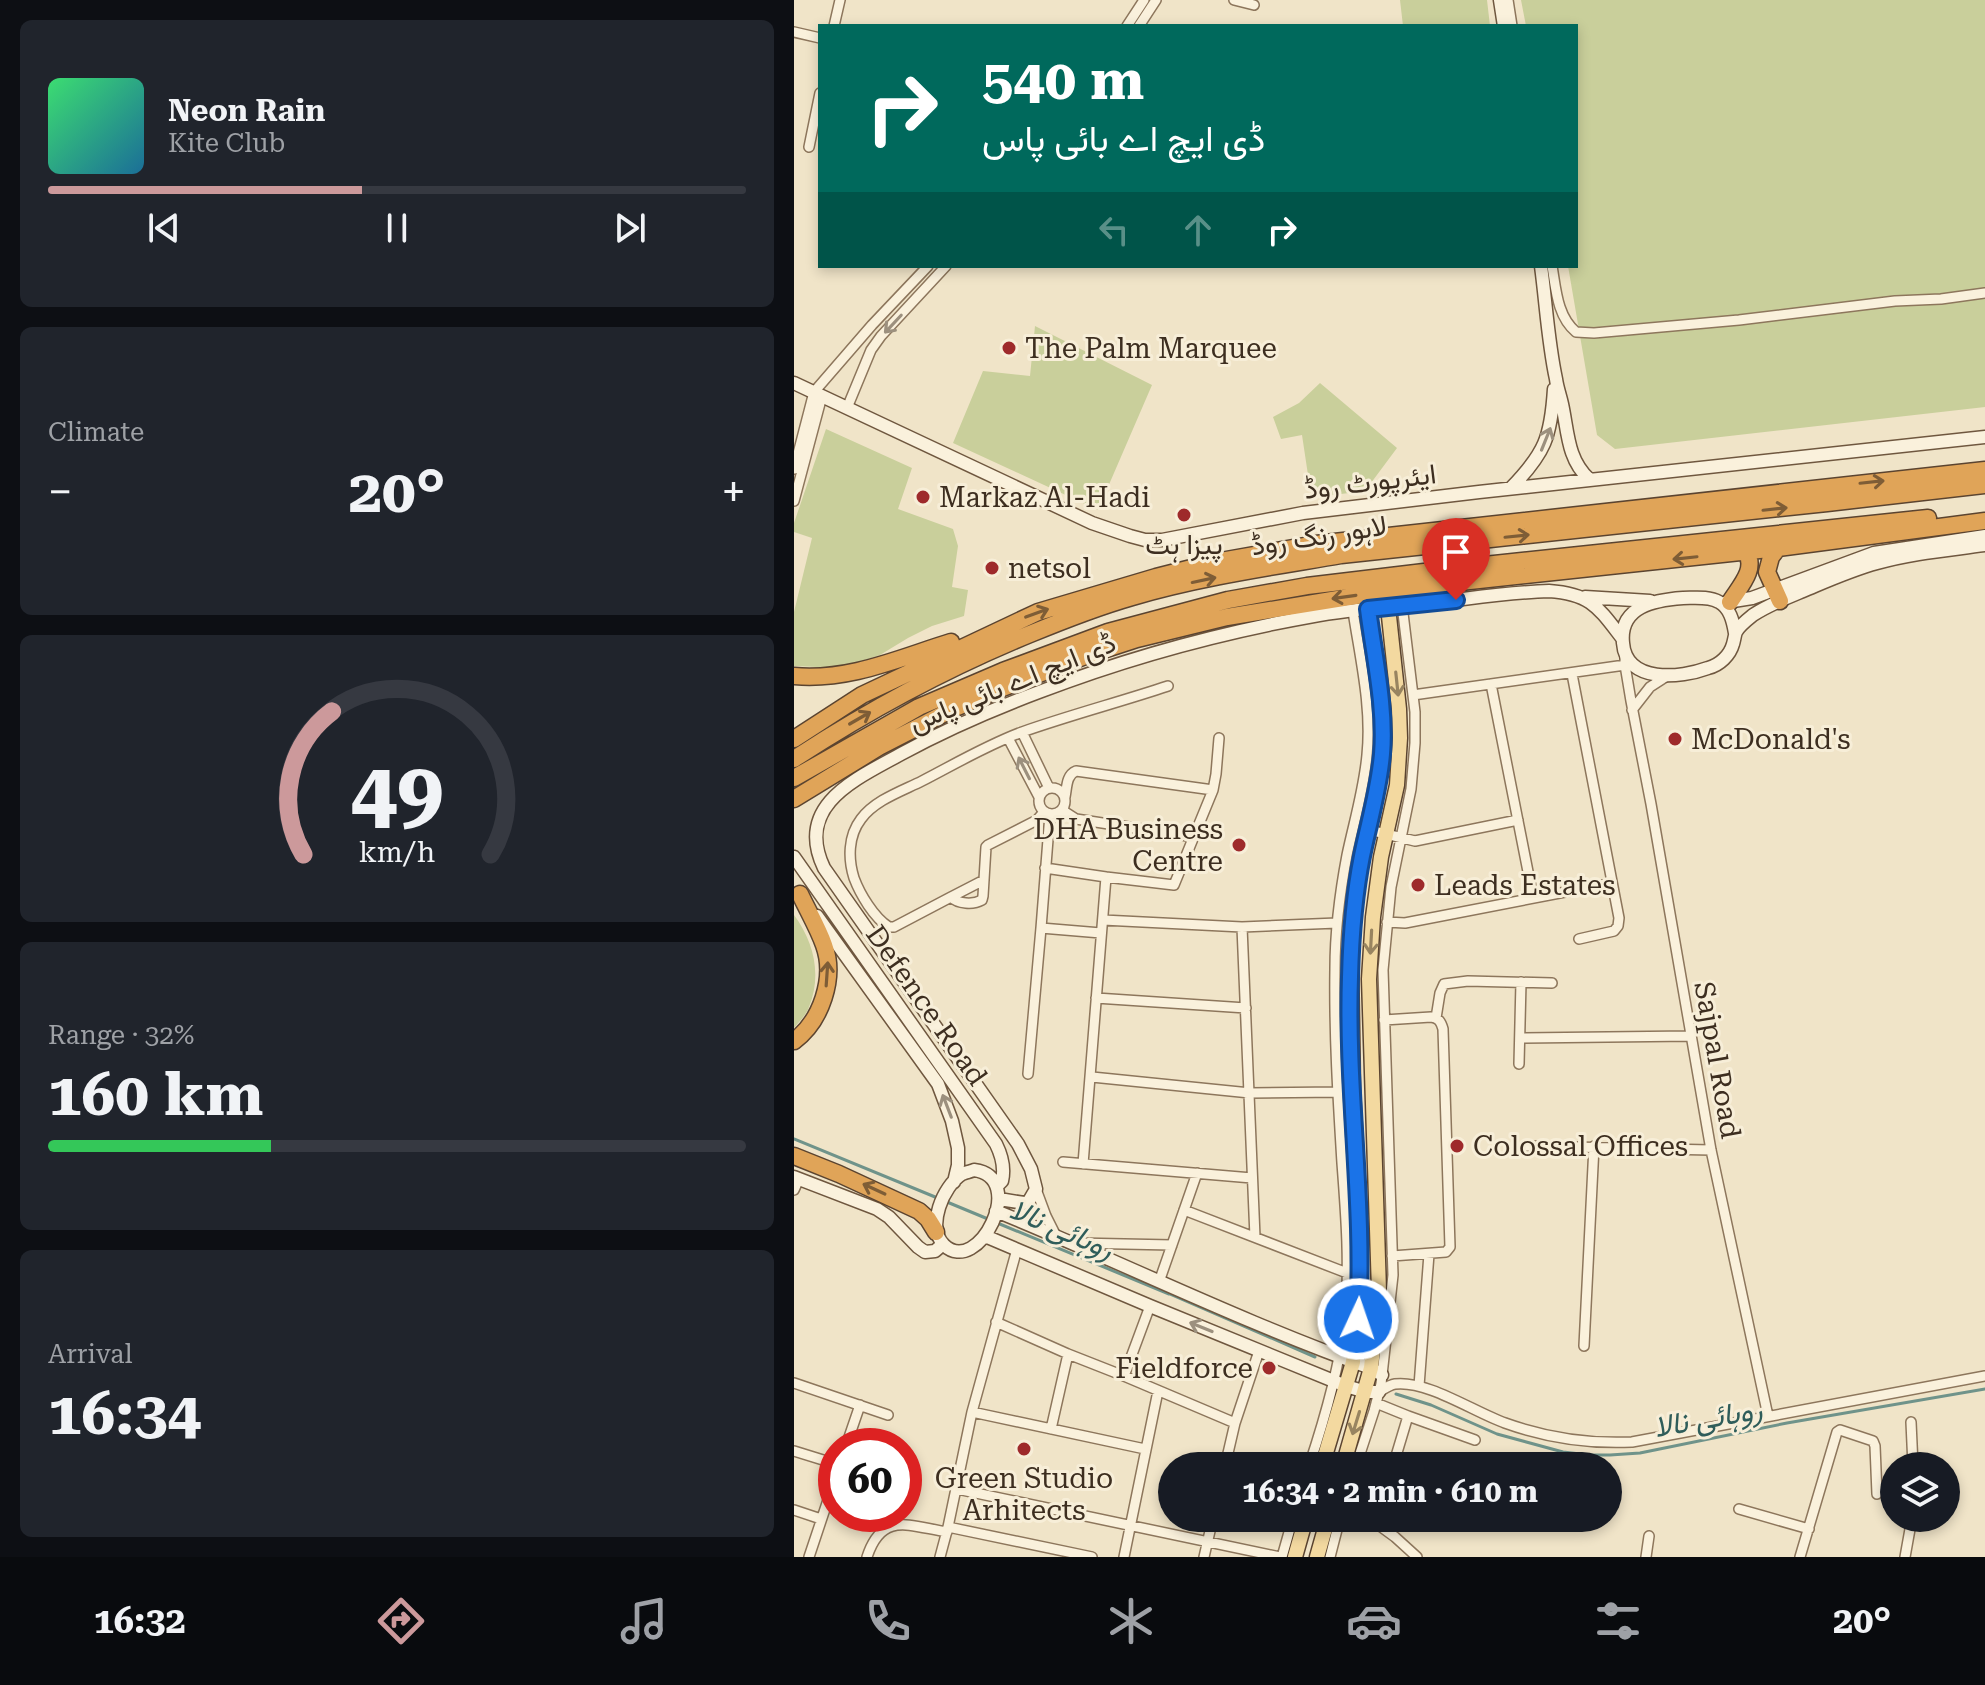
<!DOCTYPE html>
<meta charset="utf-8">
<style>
:root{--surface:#171b24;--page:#20242c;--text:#f1f3f6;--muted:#9ea1a6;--line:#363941;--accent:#cc999b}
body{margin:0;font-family:"Roboto Serif",Vazirmatn,serif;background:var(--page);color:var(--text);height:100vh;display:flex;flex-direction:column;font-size:30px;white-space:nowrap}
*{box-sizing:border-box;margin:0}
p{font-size:26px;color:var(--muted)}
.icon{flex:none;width:44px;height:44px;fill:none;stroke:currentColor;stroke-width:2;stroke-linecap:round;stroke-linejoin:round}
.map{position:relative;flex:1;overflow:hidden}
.drawer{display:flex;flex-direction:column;gap:20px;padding:20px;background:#0d0f14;width:794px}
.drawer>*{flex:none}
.guide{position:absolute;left:24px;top:24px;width:760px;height:244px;border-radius:0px;box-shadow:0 4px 12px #0003;background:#00695c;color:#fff;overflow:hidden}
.tools{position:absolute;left:1086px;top:1452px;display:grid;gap:16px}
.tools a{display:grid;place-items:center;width:80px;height:80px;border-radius:50%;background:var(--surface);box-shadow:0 4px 12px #0003;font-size:40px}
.speed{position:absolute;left:24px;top:1428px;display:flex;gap:16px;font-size:40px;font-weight:700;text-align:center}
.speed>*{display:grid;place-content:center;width:104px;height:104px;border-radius:50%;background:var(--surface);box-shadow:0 4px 12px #0003;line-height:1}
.speed .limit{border:12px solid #d22;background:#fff;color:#111}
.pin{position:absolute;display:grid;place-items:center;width:68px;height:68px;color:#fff;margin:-82px -34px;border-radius:50% 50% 50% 0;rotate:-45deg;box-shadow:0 0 8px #0007}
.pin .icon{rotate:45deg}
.me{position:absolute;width:88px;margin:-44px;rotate:3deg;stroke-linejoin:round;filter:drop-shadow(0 0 6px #0008)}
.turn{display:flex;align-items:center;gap:28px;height:168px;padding:0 32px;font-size:36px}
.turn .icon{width:104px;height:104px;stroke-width:2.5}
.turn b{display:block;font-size:56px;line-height:68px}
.lanes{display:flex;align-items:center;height:76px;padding:0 32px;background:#0003;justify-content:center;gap:40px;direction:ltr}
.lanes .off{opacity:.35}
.big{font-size:60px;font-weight:700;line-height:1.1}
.drawer .card{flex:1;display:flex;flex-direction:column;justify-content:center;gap:12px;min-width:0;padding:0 28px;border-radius:12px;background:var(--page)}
.drawer .dial{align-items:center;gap:0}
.dial svg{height:208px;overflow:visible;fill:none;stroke:var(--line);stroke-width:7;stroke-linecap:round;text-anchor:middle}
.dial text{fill:var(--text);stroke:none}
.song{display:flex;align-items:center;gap:24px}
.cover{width:96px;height:96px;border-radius:12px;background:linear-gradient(135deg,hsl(140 70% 55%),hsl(200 70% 35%))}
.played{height:8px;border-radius:4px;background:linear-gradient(90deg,var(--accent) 45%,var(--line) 45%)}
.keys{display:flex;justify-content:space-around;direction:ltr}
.heat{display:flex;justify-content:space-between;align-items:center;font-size:44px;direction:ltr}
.charge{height:12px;border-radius:6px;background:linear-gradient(90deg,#34c759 32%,var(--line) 0)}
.trip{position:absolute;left:364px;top:1452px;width:464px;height:80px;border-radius:40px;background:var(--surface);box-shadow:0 4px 12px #0003;font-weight:700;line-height:80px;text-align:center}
.dock{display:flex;height:128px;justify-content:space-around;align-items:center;background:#090b0e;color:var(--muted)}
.dock .icon{width:56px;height:56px}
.dock .current{color:var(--accent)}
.dock b{font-size:36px;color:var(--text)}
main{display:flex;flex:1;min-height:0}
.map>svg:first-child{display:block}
.green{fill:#c9cf9b}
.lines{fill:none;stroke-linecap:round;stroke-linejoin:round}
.stream{stroke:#6f938a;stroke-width:3}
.street-casing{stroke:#8d765c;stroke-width:12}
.secondary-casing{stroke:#6f573f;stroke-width:15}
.primary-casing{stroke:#5b4430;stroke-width:17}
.highway-casing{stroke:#5b4430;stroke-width:19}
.street{stroke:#faf1dc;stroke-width:9}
.secondary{stroke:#faf1dc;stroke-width:12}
.primary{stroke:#f3d9a0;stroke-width:14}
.highway{stroke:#e0a458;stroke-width:16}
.oneway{stroke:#9c907e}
.oneway2{stroke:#7e5d36}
.oneway3{stroke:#988460}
.route-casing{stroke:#114b97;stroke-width:20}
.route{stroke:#1a73e8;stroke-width:14}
.poi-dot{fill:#9e2a2b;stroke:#f7eed8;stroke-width:3}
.labels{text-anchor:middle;stroke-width:6;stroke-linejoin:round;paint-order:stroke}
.poi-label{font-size:28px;fill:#3d2e20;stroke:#f7eed8;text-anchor:start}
.street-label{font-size:28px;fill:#3d2e20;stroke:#f7eed8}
.water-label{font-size:30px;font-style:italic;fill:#2f5d5a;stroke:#f7eed8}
</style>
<main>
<section class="drawer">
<div class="card">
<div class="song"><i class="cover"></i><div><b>Neon Rain</b><p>Kite Club</p></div></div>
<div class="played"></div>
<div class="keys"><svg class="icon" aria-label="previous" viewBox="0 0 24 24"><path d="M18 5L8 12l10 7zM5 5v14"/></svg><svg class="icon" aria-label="pause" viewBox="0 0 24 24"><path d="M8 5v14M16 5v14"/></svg><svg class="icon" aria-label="next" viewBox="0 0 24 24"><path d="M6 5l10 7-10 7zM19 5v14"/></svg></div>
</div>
<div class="card"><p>Climate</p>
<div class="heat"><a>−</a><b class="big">20°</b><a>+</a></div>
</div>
<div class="card dial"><svg viewBox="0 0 100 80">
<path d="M14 69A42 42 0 1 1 86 69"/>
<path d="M14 69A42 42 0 0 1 25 14" stroke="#cc999b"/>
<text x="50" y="56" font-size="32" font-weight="700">49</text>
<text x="50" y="72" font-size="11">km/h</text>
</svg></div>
<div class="card"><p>Range · 32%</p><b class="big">160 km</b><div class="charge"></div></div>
<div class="card"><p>Arrival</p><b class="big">16:34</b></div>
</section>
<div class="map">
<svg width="1191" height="1557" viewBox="0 0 1191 1557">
<rect width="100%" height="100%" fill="#f0e4c8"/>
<!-- green -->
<path class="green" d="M 606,0 L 693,0 L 696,26 L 609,26 Z
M 727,0 L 1191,0 L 1191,407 L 821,449 L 803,435 L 774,266 L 782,266 L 782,26 L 732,26 Z
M 241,326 L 358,385 L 304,510 L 159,443 L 189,371 L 236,376 Z
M 526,383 L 603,448 L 571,491 L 539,495 L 517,495 L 508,435 L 487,439 L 479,417 L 505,403 Z
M 32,429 L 118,468 L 104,509 L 159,529 L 164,546 L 158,587 L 174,590 L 170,616 L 138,626 L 114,638 L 86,655 L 47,668 L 0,666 L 0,612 L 18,538 L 0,532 L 0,523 Z
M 0,915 C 20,942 28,975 15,1007 C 12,1015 5,1022 0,1028 Z"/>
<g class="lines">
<!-- stream -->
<path class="stream" d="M 0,1139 L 146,1199
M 153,1202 L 194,1219
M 201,1222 L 375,1294
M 374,1293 L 521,1357
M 602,1394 L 637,1405 L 703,1434 L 769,1452 L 795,1455 L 816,1455 L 846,1453 L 993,1423 L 1191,1389"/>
<defs>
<path id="street" d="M 440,0 L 460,5
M 714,0 L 718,26
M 40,26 L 46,0
M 333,26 L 350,0
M 345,26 L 362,0
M 0,32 L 26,38
M 15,147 L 26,93
M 758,266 C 762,289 763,316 782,332 L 800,333 L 945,320 L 1101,301 L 1147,299 L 1191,293
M 53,408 L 77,350 L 87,336 L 152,266
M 0,469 L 20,392 L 78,325 L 134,266
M 0,501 L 28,396
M 831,653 L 831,665 L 837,701 L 857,804 L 917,1150 L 974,1416
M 778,674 L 825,918 L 824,926 L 820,931 L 785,939
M 697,684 L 739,897
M 619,695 L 831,665
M 838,710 L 856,687 L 873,676
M 228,732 L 255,788
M 214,738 L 245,797
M245 801a13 13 0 1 1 26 0a13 13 0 1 1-26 0Z
M 271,797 C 273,788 272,775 282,771 L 419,790
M 268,810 L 282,819 L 400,837
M 250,812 L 243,820 L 194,845 L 192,847 L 189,896 L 188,900 C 179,905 164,904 157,897 L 100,927 L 95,927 C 80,918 66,894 60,878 C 54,859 54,836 67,819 C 81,800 108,791 128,781 C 161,764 193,745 228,732 C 276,715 326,702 374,686
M 571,829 L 621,841 L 724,820
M 251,868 L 312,877
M 157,897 L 190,880
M 309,920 L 448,927 L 543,923
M 593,922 L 611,923 L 818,883
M 448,927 L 461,1237
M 247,928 L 256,814
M 302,998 L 452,1008
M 642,1018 L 646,993 L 650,984 L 674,981 L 758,983
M 590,1020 L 637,1017 C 645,1018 647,1022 649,1029 L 656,1247 L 652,1252 L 598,1256
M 726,1038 L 897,1036
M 725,1064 L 727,982
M 234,1074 L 247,928 L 307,933
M 298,1077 L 456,1093 L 544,1092
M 731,1146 L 917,1150
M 269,1162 L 458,1178
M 289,1164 L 312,877 L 380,885 L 419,790 L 422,774 L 425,738
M 242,1189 L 252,1216 L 262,1236
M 0,1190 L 5,1179
M 390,1210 L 553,1273
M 282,1243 L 378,1245
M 365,1282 L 403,1173
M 202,1322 L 274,1354 L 330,1376 L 441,1423
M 790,1346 L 800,1146
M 330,1376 L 356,1306
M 0,1383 L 94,1415
M 625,1386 L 635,1254
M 585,1392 C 590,1389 595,1385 601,1384 C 633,1380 680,1412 711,1423 C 750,1437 795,1444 838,1442 L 1191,1376
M 582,1403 L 614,1416 L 599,1466
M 178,1412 L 351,1449
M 614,1416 L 681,1440
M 1117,1422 L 1119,1466
M 257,1429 L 274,1354
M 52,1446 L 66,1405
M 0,1451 L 42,1464
M 431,1466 L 441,1423 L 465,1351
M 515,1466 C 531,1418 545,1370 551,1320 C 556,1267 552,1215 548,1163 C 544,1098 540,1034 541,969 C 541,932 546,892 553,855 C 560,822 570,789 573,755 C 578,707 566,658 559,611
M 562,1466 L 580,1411 L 587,1384 L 599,1275 L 589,970 L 597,887 L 617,789 L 621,743 L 621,712 L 608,605
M 163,1489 L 486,1557
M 945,1509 L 1015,1529
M 0,1510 L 27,1519
M 575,1518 L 601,1537 L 623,1557
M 154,1527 L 298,1557
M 15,1557 L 42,1476
M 73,1557 C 88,1511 115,1526 153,1532
M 146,1557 L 154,1527 L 178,1412 L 223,1249
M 330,1557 L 364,1391
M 410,1557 L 419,1518
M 488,1557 L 499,1518
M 536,1557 L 546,1518
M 852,1557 L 855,1536
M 1006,1557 L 1043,1432 L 1046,1430 L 1079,1441 L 1081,1446 L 1083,1494
M 1111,1557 L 1118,1518"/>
<path id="secondary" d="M 706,0 L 710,26
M 747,266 C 752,303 754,342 762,379 C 763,387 766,395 768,404 C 774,431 773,459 795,479
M 0,383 L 298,523 L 336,536 L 351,540 L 368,540 L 509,513 L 685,492 L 1191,437
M 717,488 C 751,453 757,437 760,389
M 791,597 L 856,601
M 933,602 L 958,598 L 1080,553 L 1191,536
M 941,633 C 939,621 936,608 925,602 C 915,596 900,598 889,598 C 861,600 825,606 829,643 C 832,684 887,678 914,668 C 926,665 936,655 939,644 C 940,641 941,634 942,632 C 945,626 954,619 959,615 C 974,605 992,598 1009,591 C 1033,581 1057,570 1083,563 C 1118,553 1155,550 1191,545
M 0,857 L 202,1144 C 208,1156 211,1168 208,1181 L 204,1185
M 23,916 L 144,1084 L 158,1121 L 164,1148 L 164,1165 L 160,1182
M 180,1170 C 235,1177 184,1278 150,1245 C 132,1227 149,1186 168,1174 C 170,1173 178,1171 180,1170 Z
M 0,1177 L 83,1209 L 95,1217 L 124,1247 L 131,1252 L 141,1251 L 149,1244
M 205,1199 L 230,1203 L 235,1201 L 242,1189 L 237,1169 L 224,1144 L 30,868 C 0,805 62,779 107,754 C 151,730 197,710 245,692 C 336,657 429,632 525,615 C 567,608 610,605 652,601 C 686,597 721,592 755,591 C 797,594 804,607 828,638
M 202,1211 C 327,1262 450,1323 577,1368 L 588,1375
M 191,1236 L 356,1306 L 552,1386 L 572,1392 L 585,1392"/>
<path id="primary" d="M 528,1466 L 559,1362 L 565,1295 L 566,1229 L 559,1091 L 557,962 L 561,901 L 568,858 L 586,772 L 589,740 L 587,712 L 574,609
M 549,1466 L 577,1368 L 585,1291 L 575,979 L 579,917 L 587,857 L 603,785 L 606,738 L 605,709 L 594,607
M 501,1557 L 512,1518
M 523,1557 L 534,1518"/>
<path id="highway" d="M 984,548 L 977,557 L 973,572 L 986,601
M 936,602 C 946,586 963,569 952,552
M 0,676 C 56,681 105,658 157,642
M 0,739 L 68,695 L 244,612 L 362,577 L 421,562 L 522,544 L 1191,470
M 0,759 C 75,710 153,668 236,634 C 270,620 303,607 338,597 C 406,577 477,567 547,555 L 1033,503 L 1191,485
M 0,778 L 125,707 L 209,671 L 314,632 L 434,600 L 513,586 L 672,567 L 1134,518
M 0,799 L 85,747 L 159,709 L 206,689 L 294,655 L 343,639 L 433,617 L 611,588 L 984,548 L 1191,521
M 0,1041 C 27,1021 42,978 30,945 C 24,928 14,911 6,894
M 0,1156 L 45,1174 L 125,1211 L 134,1219 L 142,1232"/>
</defs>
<!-- street casing -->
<use href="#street" class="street-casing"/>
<!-- secondary casing -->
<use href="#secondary" class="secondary-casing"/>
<!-- primary casing -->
<use href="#primary" class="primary-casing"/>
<!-- highway casing -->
<use href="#highway" class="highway-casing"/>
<!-- street -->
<use href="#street" class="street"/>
<!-- secondary -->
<use href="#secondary" class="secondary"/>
<!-- primary -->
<use href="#primary" class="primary"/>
<!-- highway -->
<use href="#highway" class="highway"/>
</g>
<!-- one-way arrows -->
<defs><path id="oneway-shaft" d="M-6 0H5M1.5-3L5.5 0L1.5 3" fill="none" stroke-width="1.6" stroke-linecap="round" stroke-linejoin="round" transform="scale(2)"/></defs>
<g class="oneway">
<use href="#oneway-shaft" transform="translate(99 324) rotate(133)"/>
<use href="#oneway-shaft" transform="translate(752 439) rotate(-68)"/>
<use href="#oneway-shaft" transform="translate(230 768) rotate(-117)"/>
<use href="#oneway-shaft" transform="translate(153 1106) rotate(-111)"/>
<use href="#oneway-shaft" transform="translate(407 1327) rotate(-158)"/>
</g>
<g class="oneway2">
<use href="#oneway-shaft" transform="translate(1078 482) rotate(-6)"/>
<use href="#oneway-shaft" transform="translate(981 509) rotate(-6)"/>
<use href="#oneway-shaft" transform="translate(723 536) rotate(-6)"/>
<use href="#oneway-shaft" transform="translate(891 558) rotate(174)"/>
<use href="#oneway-shaft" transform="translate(410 580) rotate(-12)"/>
<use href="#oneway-shaft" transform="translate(550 597) rotate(172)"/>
<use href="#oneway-shaft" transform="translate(243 613) rotate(-20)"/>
<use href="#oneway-shaft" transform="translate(66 718) rotate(-30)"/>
<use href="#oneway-shaft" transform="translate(33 974) rotate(-86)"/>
<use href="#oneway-shaft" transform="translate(80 1189) rotate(-155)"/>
</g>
<g class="oneway3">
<use href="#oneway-shaft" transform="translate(603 684) rotate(84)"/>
<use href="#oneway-shaft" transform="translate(577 942) rotate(93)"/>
<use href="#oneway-shaft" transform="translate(562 1423) rotate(107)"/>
</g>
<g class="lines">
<defs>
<path id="route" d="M 564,1319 C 571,1205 552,1091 556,977 C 557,937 560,896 568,856 C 575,822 585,789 588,754 C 592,708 580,656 574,609 L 662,600"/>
</defs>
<!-- route casing -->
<use href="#route" class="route-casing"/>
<!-- route -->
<use href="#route" class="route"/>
</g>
<!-- markers -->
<g class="poi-dot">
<circle cx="215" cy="348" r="8"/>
<circle cx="129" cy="497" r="8"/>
<circle cx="390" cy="515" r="8"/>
<circle cx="198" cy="568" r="8"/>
<circle cx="881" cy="739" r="8"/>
<circle cx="445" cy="845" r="8"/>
<circle cx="624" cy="885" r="8"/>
<circle cx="663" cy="1146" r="8"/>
<circle cx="475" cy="1368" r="8"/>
<circle cx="230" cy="1449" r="8"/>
</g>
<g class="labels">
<!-- poi labels -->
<g class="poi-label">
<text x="231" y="358">The Palm Marquee</text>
<text x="145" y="507">Markaz Al-Hadi</text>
<text x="390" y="554" text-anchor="middle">پیزا ہٹ</text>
<text x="214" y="578">netsol</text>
<text x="897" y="749">McDonald's</text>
<text x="429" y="839" text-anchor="end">DHA Business<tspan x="429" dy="32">Centre</tspan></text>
<text x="640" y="895">Leads Estates</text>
<text x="679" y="1156">Colossal Offices</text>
<text x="459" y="1378" text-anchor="end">Fieldforce</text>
<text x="230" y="1488" text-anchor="middle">Green Studio<tspan x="230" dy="32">Arhitects</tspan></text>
</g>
<!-- street labels -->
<g class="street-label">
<text transform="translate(576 481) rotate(-7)" y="10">ایئرپورٹ روڈ</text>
<text transform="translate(525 535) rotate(-9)" y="10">لاہور رنگ روڈ</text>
<text transform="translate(218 682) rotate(-22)" y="10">ڈی ایچ اے بائی پاس</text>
<text transform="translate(133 1005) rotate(55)" y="10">Defence Road</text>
<text transform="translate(924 1060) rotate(80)" y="10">Sajpal Road</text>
</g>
<!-- water labels -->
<g class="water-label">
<text transform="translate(268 1229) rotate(23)" y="10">روہائی نالا</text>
<text transform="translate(914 1418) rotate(-10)" y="10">روہائی نالا</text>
</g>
</g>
</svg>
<div class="tools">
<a><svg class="icon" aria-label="layers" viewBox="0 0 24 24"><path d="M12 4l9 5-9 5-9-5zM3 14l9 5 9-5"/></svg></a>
</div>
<div class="speed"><div class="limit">60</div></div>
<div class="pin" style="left:662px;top:600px;background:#d93025"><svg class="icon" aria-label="arrive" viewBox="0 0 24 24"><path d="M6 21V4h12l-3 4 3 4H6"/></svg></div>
<svg class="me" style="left:564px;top:1319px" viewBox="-20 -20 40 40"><circle r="17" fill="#1a73e8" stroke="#fff" stroke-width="3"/><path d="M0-11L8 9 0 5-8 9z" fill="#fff"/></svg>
<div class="trip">16:34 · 2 min · 610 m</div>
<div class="guide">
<div class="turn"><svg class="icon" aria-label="right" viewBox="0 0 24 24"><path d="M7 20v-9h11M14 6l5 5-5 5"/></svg><div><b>540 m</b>ڈی ایچ اے بائی پاس</div></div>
<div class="lanes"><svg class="icon off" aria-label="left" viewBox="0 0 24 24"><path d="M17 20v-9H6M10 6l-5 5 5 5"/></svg><svg class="icon off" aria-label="ahead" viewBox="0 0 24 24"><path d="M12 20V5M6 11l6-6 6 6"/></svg><svg class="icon" aria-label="right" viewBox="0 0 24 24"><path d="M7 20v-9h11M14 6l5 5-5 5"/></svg></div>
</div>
</div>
</main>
<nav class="dock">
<b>16:32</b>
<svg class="icon current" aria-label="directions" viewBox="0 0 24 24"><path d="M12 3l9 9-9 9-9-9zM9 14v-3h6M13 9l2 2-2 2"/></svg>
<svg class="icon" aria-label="music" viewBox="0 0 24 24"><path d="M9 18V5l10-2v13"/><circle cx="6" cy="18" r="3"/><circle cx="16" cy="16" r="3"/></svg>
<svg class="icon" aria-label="phone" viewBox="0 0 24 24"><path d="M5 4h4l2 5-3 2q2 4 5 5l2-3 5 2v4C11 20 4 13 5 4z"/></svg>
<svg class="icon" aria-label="climate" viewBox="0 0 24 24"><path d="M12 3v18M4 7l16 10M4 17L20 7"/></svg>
<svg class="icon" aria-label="car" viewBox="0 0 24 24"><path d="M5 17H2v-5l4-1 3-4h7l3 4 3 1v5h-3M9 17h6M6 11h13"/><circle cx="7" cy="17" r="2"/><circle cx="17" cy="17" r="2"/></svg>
<svg class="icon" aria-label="filters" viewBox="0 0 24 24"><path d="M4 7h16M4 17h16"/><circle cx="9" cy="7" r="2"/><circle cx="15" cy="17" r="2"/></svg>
<b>20°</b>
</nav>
